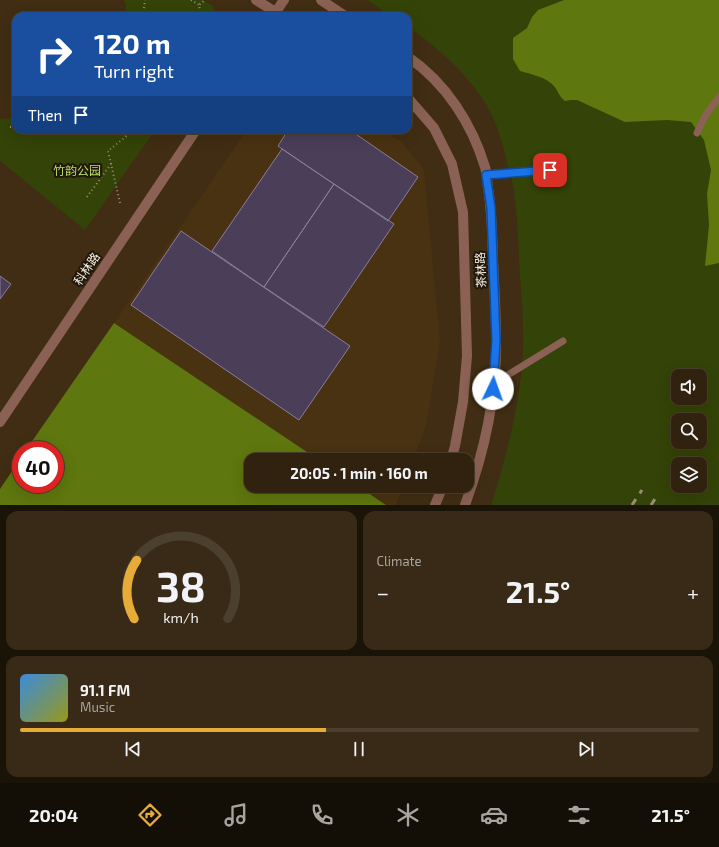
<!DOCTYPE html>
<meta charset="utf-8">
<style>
:root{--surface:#30220e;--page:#382a17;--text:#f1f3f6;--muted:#a8a49e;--line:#4b3f2e;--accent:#e7ac37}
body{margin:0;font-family:"Exo 2","Noto Sans SC",sans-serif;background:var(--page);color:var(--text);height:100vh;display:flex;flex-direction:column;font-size:15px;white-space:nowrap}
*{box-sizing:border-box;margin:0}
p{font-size:13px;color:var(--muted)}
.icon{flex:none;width:22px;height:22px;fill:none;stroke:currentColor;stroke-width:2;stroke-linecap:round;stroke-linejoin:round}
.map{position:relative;height:505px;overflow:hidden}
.side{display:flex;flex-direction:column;gap:6px;padding:6px;background:#1a1308;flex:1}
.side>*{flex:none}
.top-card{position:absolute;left:12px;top:12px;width:400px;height:122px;border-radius:12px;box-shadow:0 4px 16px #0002,0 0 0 1px var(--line);background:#1a4fa0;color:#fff;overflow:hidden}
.buttons{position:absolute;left:671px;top:369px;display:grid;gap:8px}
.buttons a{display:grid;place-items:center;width:36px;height:36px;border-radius:8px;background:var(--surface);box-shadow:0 4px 16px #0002,0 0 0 1px var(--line);font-size:20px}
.speed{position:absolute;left:12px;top:441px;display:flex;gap:8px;font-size:20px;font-weight:700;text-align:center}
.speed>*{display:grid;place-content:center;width:52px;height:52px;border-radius:50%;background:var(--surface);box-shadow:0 4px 16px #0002,0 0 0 1px var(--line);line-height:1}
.speed .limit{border:6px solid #d22;background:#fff;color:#111}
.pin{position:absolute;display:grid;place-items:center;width:34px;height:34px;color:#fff;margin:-17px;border-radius:8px;box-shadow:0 2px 6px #0006}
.me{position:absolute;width:44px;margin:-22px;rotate:3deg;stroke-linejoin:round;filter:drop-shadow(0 0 3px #0008)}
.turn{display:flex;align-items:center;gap:14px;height:84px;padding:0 16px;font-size:18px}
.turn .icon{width:52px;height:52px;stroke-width:2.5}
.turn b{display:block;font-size:28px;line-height:34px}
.then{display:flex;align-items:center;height:38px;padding:0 16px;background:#0003;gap:8px;font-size:15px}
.big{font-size:30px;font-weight:700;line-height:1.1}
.side .widget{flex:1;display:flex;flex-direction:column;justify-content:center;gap:6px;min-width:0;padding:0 14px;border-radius:12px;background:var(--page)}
.side .dial{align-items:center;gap:0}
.dial svg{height:104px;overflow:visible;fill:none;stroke:var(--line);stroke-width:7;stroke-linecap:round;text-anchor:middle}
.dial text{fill:var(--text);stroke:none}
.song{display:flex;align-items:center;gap:12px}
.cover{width:48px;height:48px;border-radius:6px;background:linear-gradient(135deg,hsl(210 70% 55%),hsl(60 70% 35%))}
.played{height:4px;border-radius:2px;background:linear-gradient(90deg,var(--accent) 45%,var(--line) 45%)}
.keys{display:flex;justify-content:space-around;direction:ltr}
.heat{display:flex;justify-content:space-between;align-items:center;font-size:22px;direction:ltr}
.side .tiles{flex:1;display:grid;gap:6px;grid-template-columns:1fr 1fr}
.widget:last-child{grid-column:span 2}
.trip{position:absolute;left:244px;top:453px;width:230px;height:40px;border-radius:12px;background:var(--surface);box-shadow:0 4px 16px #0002,0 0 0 1px var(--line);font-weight:700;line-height:40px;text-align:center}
.tab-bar{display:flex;height:64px;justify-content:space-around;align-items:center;background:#130e06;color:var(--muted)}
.tab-bar .icon{width:28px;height:28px}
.tab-bar .active{color:var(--accent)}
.tab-bar b{font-size:18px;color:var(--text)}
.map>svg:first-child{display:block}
.built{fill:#493211}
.green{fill:#344307;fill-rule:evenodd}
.forest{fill:#5e770e}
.building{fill:#4a3e59;stroke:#8a7d9c}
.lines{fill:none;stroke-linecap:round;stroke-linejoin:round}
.path{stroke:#a0907c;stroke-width:2;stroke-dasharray:1 3;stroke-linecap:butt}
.service{stroke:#8a6154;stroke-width:7}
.tertiary{stroke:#8a6154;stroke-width:10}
.rail{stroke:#9b8c77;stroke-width:3;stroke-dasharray:7 7;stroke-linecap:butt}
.route-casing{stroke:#114b97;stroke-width:10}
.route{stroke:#1a73e8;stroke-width:7}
.labels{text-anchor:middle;stroke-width:4;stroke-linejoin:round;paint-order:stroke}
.park-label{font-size:12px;fill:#bbdf64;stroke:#20180d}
.street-label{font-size:12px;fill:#fcf0e1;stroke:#20180d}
</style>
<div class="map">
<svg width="719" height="505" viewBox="0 0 719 505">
<rect width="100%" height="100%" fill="#402d13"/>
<!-- built -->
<path class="built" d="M 247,130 L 382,130 L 402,142 L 424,170 L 440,342 L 426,426 L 413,460 L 319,460 L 114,323 Z
M 358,486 L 403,486 L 396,505 L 386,505 Z"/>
<!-- green -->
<path class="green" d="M 124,0 L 203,0 L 213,6 L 215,16 L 125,16 L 126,5 Z
M 367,0 L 719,0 L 719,505 L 491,505 C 506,459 520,403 523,354 C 524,328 522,302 520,276 C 518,244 518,211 512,180 C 509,170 506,160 504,150 C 499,132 493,114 482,98 C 463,70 436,46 408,27 L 408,16 L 391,16 ZM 678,376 L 700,376 L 700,398 L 678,398 ZM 678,420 L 700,420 L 700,442 L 678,442 ZM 678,464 L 700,464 L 700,486 L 678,486 Z
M 16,118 L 16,130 L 155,130 L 85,230 L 0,161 L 0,119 Z"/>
<!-- forest -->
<path class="forest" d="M 564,0 L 719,0 L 719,263 L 705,266 L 709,225 L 707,194 L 711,170 L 704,140 L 691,122 L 667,120 L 625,122 L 577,100 L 571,100 L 565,101 C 559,97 558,90 553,85 C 545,77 531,74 520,71 L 513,59 L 513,38 L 527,28 L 532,17 L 538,10 Z
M 114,323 L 319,460 L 251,460 L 251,486 L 358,486 L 386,505 L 0,505 L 0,489 L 21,458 L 21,484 L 55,484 L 55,450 L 26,450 Z"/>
<!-- building -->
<path class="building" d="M 288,130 L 350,130 L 418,177 L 388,221 L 278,146 Z
M 282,149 L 334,184 L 264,287 L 212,251 Z
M 334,184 L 394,224 L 324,327 L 264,287 Z
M 181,231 L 350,346 L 299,420 L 131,305 Z
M 0,276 L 11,284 L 0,299 Z"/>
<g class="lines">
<!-- path -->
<path class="path" d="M 191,0 L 199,5
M 143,16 L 145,0
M 201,16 L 199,5 L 205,0
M 10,127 L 16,127
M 87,197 L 111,164
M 120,203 L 108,151 L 134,130"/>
<!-- service -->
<path class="service" d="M 697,133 L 705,116 L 719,97
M 486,175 L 550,170
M 493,384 L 563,341"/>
<!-- tertiary -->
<path class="tertiary" d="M 256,0 L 282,16
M 321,0 L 345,16
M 273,16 L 284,0
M 408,57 C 446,83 472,124 485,167 C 487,174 487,181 488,188 C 492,211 492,234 493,257 C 494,285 496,312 496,339 C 497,395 484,453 465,505
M 408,98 L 434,128 L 452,164 L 463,212 L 467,356 L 463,402 L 455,446 L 451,460
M 0,422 L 196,130
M 435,505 L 443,486"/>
<!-- rail -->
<path class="rail" d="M 632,505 L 642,490
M 651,505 L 655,499"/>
</g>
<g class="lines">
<defs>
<path id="route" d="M 493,389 L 496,340 L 491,208 L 486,175 L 550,170"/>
</defs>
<!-- route casing -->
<use href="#route" class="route-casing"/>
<!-- route -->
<use href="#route" class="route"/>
</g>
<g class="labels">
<!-- park labels -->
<g class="park-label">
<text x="77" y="175">竹韵公园</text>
</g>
<!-- street labels -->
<g class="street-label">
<text transform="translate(87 269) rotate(-56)" y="4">科林路</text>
<text transform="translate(481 270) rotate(-92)" y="4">茶林路</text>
</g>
</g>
</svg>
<div class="buttons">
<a><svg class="icon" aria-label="sound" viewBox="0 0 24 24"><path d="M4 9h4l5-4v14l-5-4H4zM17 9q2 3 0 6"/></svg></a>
<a><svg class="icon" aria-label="search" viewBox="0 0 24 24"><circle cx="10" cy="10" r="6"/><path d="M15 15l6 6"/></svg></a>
<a><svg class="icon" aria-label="layers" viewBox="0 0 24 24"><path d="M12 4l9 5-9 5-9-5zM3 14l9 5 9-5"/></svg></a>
</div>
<div class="speed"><div class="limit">40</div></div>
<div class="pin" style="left:550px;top:170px;background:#d93025"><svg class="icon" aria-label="arrive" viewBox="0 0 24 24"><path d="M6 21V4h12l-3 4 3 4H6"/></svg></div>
<svg class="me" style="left:493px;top:389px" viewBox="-20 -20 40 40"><circle r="19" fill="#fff"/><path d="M0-13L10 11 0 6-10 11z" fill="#1a73e8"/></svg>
<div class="trip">20:05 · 1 min · 160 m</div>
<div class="top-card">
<div class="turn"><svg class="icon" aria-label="right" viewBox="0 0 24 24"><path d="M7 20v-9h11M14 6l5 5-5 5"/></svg><div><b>120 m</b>Turn right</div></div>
<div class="then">Then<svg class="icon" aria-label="arrive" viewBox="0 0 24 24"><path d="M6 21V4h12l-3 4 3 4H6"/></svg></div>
</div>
</div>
<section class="side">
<div class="tiles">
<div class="widget dial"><svg viewBox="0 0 100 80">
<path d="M14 69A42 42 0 1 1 86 69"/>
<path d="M14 69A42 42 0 0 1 16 24" stroke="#e7ac37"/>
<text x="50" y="56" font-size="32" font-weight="700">38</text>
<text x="50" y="72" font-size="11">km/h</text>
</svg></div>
<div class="widget"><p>Climate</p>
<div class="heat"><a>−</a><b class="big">21.5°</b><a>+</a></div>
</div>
<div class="widget">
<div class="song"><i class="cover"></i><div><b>91.1 FM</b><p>Music</p></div></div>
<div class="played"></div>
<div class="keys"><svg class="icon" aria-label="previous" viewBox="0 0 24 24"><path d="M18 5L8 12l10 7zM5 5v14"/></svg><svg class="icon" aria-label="pause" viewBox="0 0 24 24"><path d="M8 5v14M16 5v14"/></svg><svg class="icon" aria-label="next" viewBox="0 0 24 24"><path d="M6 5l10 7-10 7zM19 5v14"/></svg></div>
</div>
</div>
</section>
<nav class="tab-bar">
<b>20:04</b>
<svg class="icon active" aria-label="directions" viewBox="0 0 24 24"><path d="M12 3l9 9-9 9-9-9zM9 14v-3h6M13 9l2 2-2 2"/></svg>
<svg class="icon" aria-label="music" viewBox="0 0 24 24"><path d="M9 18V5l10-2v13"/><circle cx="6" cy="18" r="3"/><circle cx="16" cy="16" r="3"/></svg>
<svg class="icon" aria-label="phone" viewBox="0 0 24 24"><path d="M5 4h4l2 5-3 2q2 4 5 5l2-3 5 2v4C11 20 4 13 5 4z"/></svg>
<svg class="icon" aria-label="climate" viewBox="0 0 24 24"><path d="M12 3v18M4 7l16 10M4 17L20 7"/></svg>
<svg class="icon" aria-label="car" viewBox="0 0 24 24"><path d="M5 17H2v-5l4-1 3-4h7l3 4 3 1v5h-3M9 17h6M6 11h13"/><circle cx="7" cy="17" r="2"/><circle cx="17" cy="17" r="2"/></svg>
<svg class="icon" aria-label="filters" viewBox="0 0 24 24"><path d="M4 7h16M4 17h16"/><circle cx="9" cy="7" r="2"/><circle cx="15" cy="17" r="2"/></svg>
<b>21.5°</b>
</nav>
